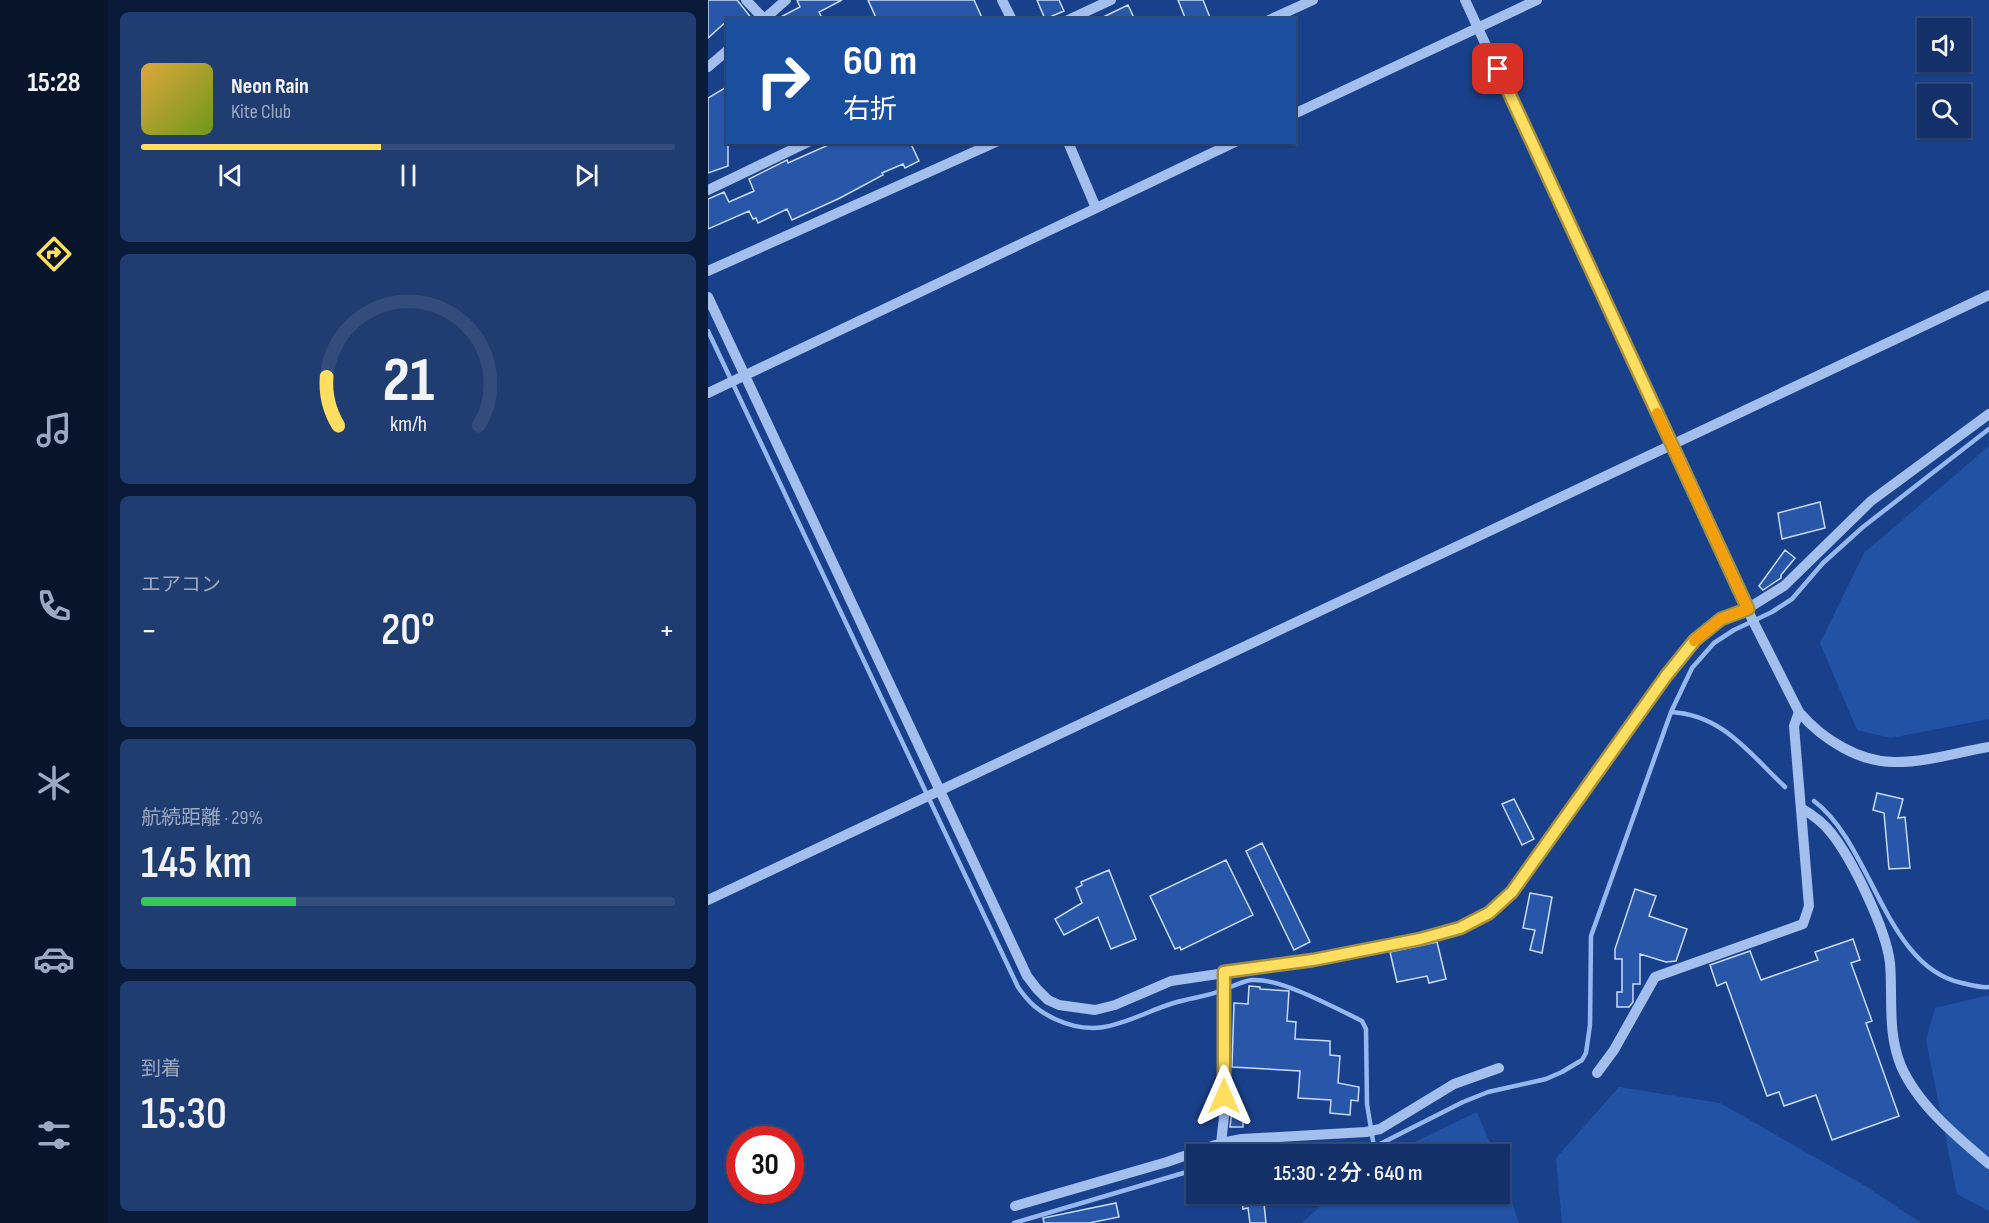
<!DOCTYPE html>
<html lang="ja">
<meta charset="utf-8">
<style>
:root{--surface:#133168;--page:#203d71;--text:#f1f3f6;--muted:#9da9c0;--line:#324c7c;--accent:#ffde60}
body{margin:0;font-family:"Sofia Sans Condensed","Noto Sans JP",sans-serif;background:var(--page);color:var(--text);height:100vh;display:flex;flex-direction:column;font-size:22px;white-space:nowrap}
*{box-sizing:border-box;margin:0}
p{font-size:20px;color:var(--muted)}
.icon{flex:none;width:33px;height:33px;fill:none;stroke:currentColor;stroke-width:2;stroke-linecap:round;stroke-linejoin:round}
.map{position:relative;flex:1;overflow:hidden}
.details{display:flex;flex-direction:column;gap:12px;padding:12px;background:#0a1b39;width:600px}
.details>*{flex:none}
.banner{position:absolute;left:18px;top:18px;width:570px;height:126px;border-radius:0px;box-shadow:0 2px 4px #0004,0 0 0 2px var(--line);background:#1a4fa0;color:#fff;overflow:hidden}
.tools{position:absolute;left:1209px;top:18px;display:grid;gap:12px}
.tools a{display:grid;place-items:center;width:54px;height:54px;border-radius:0px;background:var(--surface);box-shadow:0 2px 4px #0004,0 0 0 2px var(--line);font-size:30px}
.speed{position:absolute;left:18px;top:1126px;display:flex;gap:12px;font-size:30px;font-weight:700;text-align:center}
.speed>*{display:grid;place-content:center;width:78px;height:78px;border-radius:50%;background:var(--surface);box-shadow:0 2px 4px #0004,0 0 0 2px var(--line);line-height:1}
.speed .limit{border:9px solid #d22;background:#fff;color:#111}
.pin{position:absolute;display:grid;place-items:center;width:51px;height:51px;color:#fff;margin:-26px;border-radius:12px;box-shadow:0 3px 9px #0006}
.me{position:absolute;width:66px;margin:-33px;rotate:0deg;stroke-linejoin:round;filter:drop-shadow(0 0 4px #0008)}
.turn{display:flex;align-items:center;gap:21px;height:126px;padding:0 18px;font-size:27px}
.turn .icon{width:78px;height:78px;stroke-width:2.5}
.turn b{display:block;font-size:42px;line-height:51px}
.big{font-size:45px;font-weight:600;line-height:1.1}
.details .tile{flex:1;display:flex;flex-direction:column;justify-content:center;gap:9px;min-width:0;padding:0 21px;border-radius:9px;background:var(--page)}
.details .dial{align-items:center;gap:0}
.dial svg{height:156px;overflow:visible;fill:none;stroke:var(--line);stroke-width:7;stroke-linecap:round;text-anchor:middle}
.dial text{fill:var(--text);stroke:none}
.song{display:flex;align-items:center;gap:18px}
.cover{width:72px;height:72px;border-radius:9px;background:linear-gradient(135deg,hsl(40 70% 55%),hsl(80 70% 35%))}
.played{height:6px;border-radius:3px;background:linear-gradient(90deg,var(--accent) 45%,var(--line) 45%)}
.keys{display:flex;justify-content:space-around;direction:ltr}
.heat{display:flex;justify-content:space-between;align-items:center;font-size:33px;direction:ltr}
.charge{height:9px;border-radius:4px;background:linear-gradient(90deg,#34c759 29%,var(--line) 0)}
.trip{position:absolute;left:478px;top:1144px;width:324px;height:60px;border-radius:0px;background:var(--surface);box-shadow:0 2px 4px #0004,0 0 0 2px var(--line);font-weight:600;line-height:60px;text-align:center}
main{display:flex;flex:1;min-height:0}
.tabs{display:flex;flex-direction:column;width:108px;justify-content:space-around;align-items:center;background:#08142a;color:var(--muted)}
.tabs .icon{width:42px;height:42px}
.tabs .on{color:var(--accent)}
.tabs b{font-size:27px;color:var(--text)}
.map>svg:first-child{display:block}
.green{fill:#2252a4}
.lines{fill:none;stroke-linecap:round;stroke-linejoin:round}
.stream{stroke:#96b8f0;stroke-width:4.5}
.building{fill:#2857a9;stroke:#c9dbfa;stroke-width:1.5}
.minor{stroke:#a3bfee;stroke-width:10}
.route-casing{stroke:#a6903e;stroke-width:15}
.route{stroke:#ffde60;stroke-width:10}
.slow{stroke:#f59e0b;stroke-width:10}
</style>
<main>
<nav class="tabs">
<b>15:28</b>
<svg class="icon on" aria-label="directions" viewBox="0 0 24 24"><path d="M12 3l9 9-9 9-9-9zM9 14v-3h6M13 9l2 2-2 2"/></svg>
<svg class="icon" aria-label="music" viewBox="0 0 24 24"><path d="M9 18V5l10-2v13"/><circle cx="6" cy="18" r="3"/><circle cx="16" cy="16" r="3"/></svg>
<svg class="icon" aria-label="phone" viewBox="0 0 24 24"><path d="M5 4h4l2 5-3 2q2 4 5 5l2-3 5 2v4C11 20 4 13 5 4z"/></svg>
<svg class="icon" aria-label="climate" viewBox="0 0 24 24"><path d="M12 3v18M4 7l16 10M4 17L20 7"/></svg>
<svg class="icon" aria-label="car" viewBox="0 0 24 24"><path d="M5 17H2v-5l4-1 3-4h7l3 4 3 1v5h-3M9 17h6M6 11h13"/><circle cx="7" cy="17" r="2"/><circle cx="17" cy="17" r="2"/></svg>
<svg class="icon" aria-label="filters" viewBox="0 0 24 24"><path d="M4 7h16M4 17h16"/><circle cx="9" cy="7" r="2"/><circle cx="15" cy="17" r="2"/></svg>
</nav>
<section class="details">
<div class="tile">
<div class="song"><i class="cover"></i><div><b>Neon Rain</b><p>Kite Club</p></div></div>
<div class="played"></div>
<div class="keys"><svg class="icon" aria-label="previous" viewBox="0 0 24 24"><path d="M18 5L8 12l10 7zM5 5v14"/></svg><svg class="icon" aria-label="pause" viewBox="0 0 24 24"><path d="M8 5v14M16 5v14"/></svg><svg class="icon" aria-label="next" viewBox="0 0 24 24"><path d="M6 5l10 7-10 7zM19 5v14"/></svg></div>
</div>
<div class="tile dial"><svg viewBox="0 0 100 80">
<path d="M14 69A42 42 0 1 1 86 69"/>
<path d="M14 69A42 42 0 0 1 8 44" stroke="#ffde60"/>
<text x="50" y="56" font-size="32" font-weight="700">21</text>
<text x="50" y="72" font-size="11">km/h</text>
</svg></div>
<div class="tile"><p>エアコン</p>
<div class="heat"><a>−</a><b class="big">20°</b><a>+</a></div>
</div>
<div class="tile"><p>航続距離 · 29%</p><b class="big">145 km</b><div class="charge"></div></div>
<div class="tile"><p>到着</p><b class="big">15:30</b></div>
</section>
<div class="map">
<svg width="1281" height="1223" viewBox="0 0 1281 1223">
<rect width="100%" height="100%" fill="#19418b"/>
<!-- green -->
<path class="green" d="M 1281,446 L 1281,719 L 1183,738 L 1149,730 L 1112,643 L 1156,553 Z
M 1281,995 L 1281,1211 L 1249,1194 L 1218,1040 L 1227,1008 Z
M 911,1087 L 1012,1103 L 1159,1187 L 1213,1223 L 854,1223 L 848,1158 Z
M 769,1112 L 787,1155 L 680,1155 Z
M 792,1169 L 811,1223 L 594,1223 L 626,1194 L 792,1194 Z"/>
<g class="lines">
<!-- stream -->
<path class="stream" d="M 0,331 L 310,987 C 321,1003 330,1011 347,1019 C 396,1042 424,1015 469,1002 C 482,998 496,997 509,992 C 520,989 533,981 544,980 C 573,978 627,1008 654,1021 L 658,1029 L 659,1104 L 666,1147
M 963,712 L 984,668 L 1006,643 L 1026,630 L 1064,612 L 1084,599 L 1115,563 L 1155,527 L 1281,429
M 1106,801 C 1164,844 1177,967 1254,983 C 1263,985 1272,988 1281,987
M 554,1155 L 666,1147 L 755,1102 L 780,1092 L 838,1079 L 854,1072 L 874,1060 L 878,1053 L 882,1025 L 883,936 L 963,712 C 1015,715 1041,753 1077,787
M 306,1223 L 489,1169"/>
</g>
<!-- building -->
<path class="building" d="M 0,0 L 29,0 L 45,20 L 20,20 L 0,38 Z
M 89,0 L 134,0 L 111,12 L 115,20 L 67,20 L 92,7 Z
M 160,0 L 266,0 L 275,20 L 169,20 Z
M 329,0 L 351,0 L 356,11 L 337,19 Z
M 470,0 L 495,0 L 503,20 L 478,20 Z
M 420,5 L 427,20 L 389,20 Z
M 20,86 L 20,166 L 0,173 L 0,98 Z
M 127,142 L 202,142 L 211,161 L 197,168 L 195,164 L 174,173 L 175,175 L 132,198 L 84,220 L 79,209 L 50,223 L 48,218 L 45,219 L 41,211 L 0,229 L 0,199 L 16,192 L 21,202 L 46,191 L 41,179 L 79,160 L 80,163 Z
M 1112,502 L 1117,528 L 1074,539 L 1070,513 Z
M 1077,550 L 1087,558 L 1073,575 L 1073,578 L 1055,590 L 1051,586 Z
M 1169,793 L 1195,799 L 1190,818 L 1197,817 L 1202,868 L 1181,869 L 1176,813 L 1165,810 Z
M 806,799 L 826,839 L 814,845 L 794,804 Z
M 554,843 L 602,942 L 586,950 L 538,851 Z
M 518,860 L 545,915 L 473,950 L 472,947 L 467,949 L 442,896 Z
M 401,870 L 428,939 L 403,949 L 390,917 L 356,935 L 347,919 L 374,903 L 368,888 L 374,885 L 373,882 Z
M 927,889 L 948,896 L 941,916 L 979,929 L 968,961 L 958,962 L 932,954 L 932,984 L 925,984 L 925,1002 L 921,1007 L 909,1007 L 909,992 L 914,992 L 914,959 L 907,959 L 907,949 Z
M 822,893 L 844,897 L 834,953 L 822,950 L 827,930 L 815,928 Z
M 1145,939 L 1152,960 L 1143,963 L 1164,1021 L 1158,1023 L 1191,1116 L 1124,1140 L 1108,1095 L 1076,1106 L 1071,1092 L 1059,1096 L 1018,982 L 1009,986 L 1002,965 L 1042,951 L 1053,980 L 1110,960 L 1107,952 Z
M 729,942 L 738,979 L 721,983 L 719,976 L 689,982 L 682,952 Z
M 541,986 L 552,987 L 552,989 L 581,991 L 579,1021 L 588,1022 L 587,1039 L 622,1041 L 622,1055 L 632,1056 L 630,1083 L 651,1087 L 650,1101 L 643,1100 L 642,1115 L 622,1113 L 623,1100 L 590,1098 L 592,1071 L 524,1067 L 526,1003 L 540,1004 Z
M 524,1109 L 535,1109 L 535,1127 L 522,1127 Z
M 533,1194 L 555,1194 L 558,1223 L 542,1223 L 540,1208 L 535,1209 Z
M 408,1203 L 411,1217 L 381,1223 L 336,1223 L 335,1218 Z"/>
<g class="lines">
<!-- minor -->
<path class="minor" d="M 38,0 L 56,19
M 294,0 L 304,20
M 757,0 L 1039,609 L 1091,712 C 1114,739 1152,763 1188,762 C 1220,762 1250,752 1281,747
M 55,20 L 78,0
M 360,20 L 403,0
M 561,20 L 605,0
M 0,67 L 20,50
M 586,114 L 829,0
M 360,142 L 388,208
M 0,190 L 100,142
M 0,271 L 288,142
M 0,297 L 319,976 L 329,989 L 340,1000 L 351,1005 L 387,1010 L 407,1005 L 463,981 L 605,960 L 712,939 L 751,928 L 781,913 L 804,892 L 958,676 L 987,640 L 1013,619 L 1039,609 L 1076,586 L 1163,501 L 1281,414
M 0,393 L 527,142
M 1093,808 C 1105,815 1116,823 1124,834 C 1145,861 1178,929 1182,963 C 1185,998 1179,1032 1193,1066 C 1210,1105 1249,1137 1281,1164
M 0,900 L 1281,295
M 889,1073 L 906,1050 L 947,977 L 1095,924 L 1101,906 L 1086,726 L 1091,712
M 513,1143 L 516,1117 L 516,972
M 307,1206 L 459,1162 L 513,1143 L 534,1139 L 658,1132 L 672,1129 L 746,1084 L 791,1068"/>
</g>
<g class="lines">
<defs>
<path id="route" d="M 516,1096 L 516,972 L 605,960 L 712,939 L 752,928 L 781,913 L 804,892 L 958,676 L 987,640 L 1013,619 L 1040,609 L 790,69"/>
</defs>
<!-- route casing -->
<use href="#route" class="route-casing"/>
<!-- route -->
<use href="#route" class="route"/>
<!-- slow -->
<path class="slow" d="M 949,413 L 1040,609 L 1013,619 L 986,641"/>
</g>
</svg>
<div class="tools">
<a><svg class="icon" aria-label="sound" viewBox="0 0 24 24"><path d="M4 9h4l5-4v14l-5-4H4zM17 9q2 3 0 6"/></svg></a>
<a><svg class="icon" aria-label="search" viewBox="0 0 24 24"><circle cx="10" cy="10" r="6"/><path d="M15 15l6 6"/></svg></a>
</div>
<div class="speed"><div class="limit">30</div></div>
<div class="pin" style="left:790px;top:69px;background:#d93025"><svg class="icon" aria-label="arrive" viewBox="0 0 24 24"><path d="M6 21V4h12l-3 4 3 4H6"/></svg></div>
<svg class="me" style="left:516px;top:1096px" viewBox="-20 -20 40 40"><path d="M0-17L14 15 0 8-14 15z" fill="#ffde60" stroke="#fff" stroke-width="4"/></svg>
<div class="trip">15:30 · 2 分 · 640 m</div>
<div class="banner">
<div class="turn"><svg class="icon" aria-label="right" viewBox="0 0 24 24"><path d="M7 20v-9h11M14 6l5 5-5 5"/></svg><div><b>60 m</b>右折</div></div>
</div>
</div>
</main>
